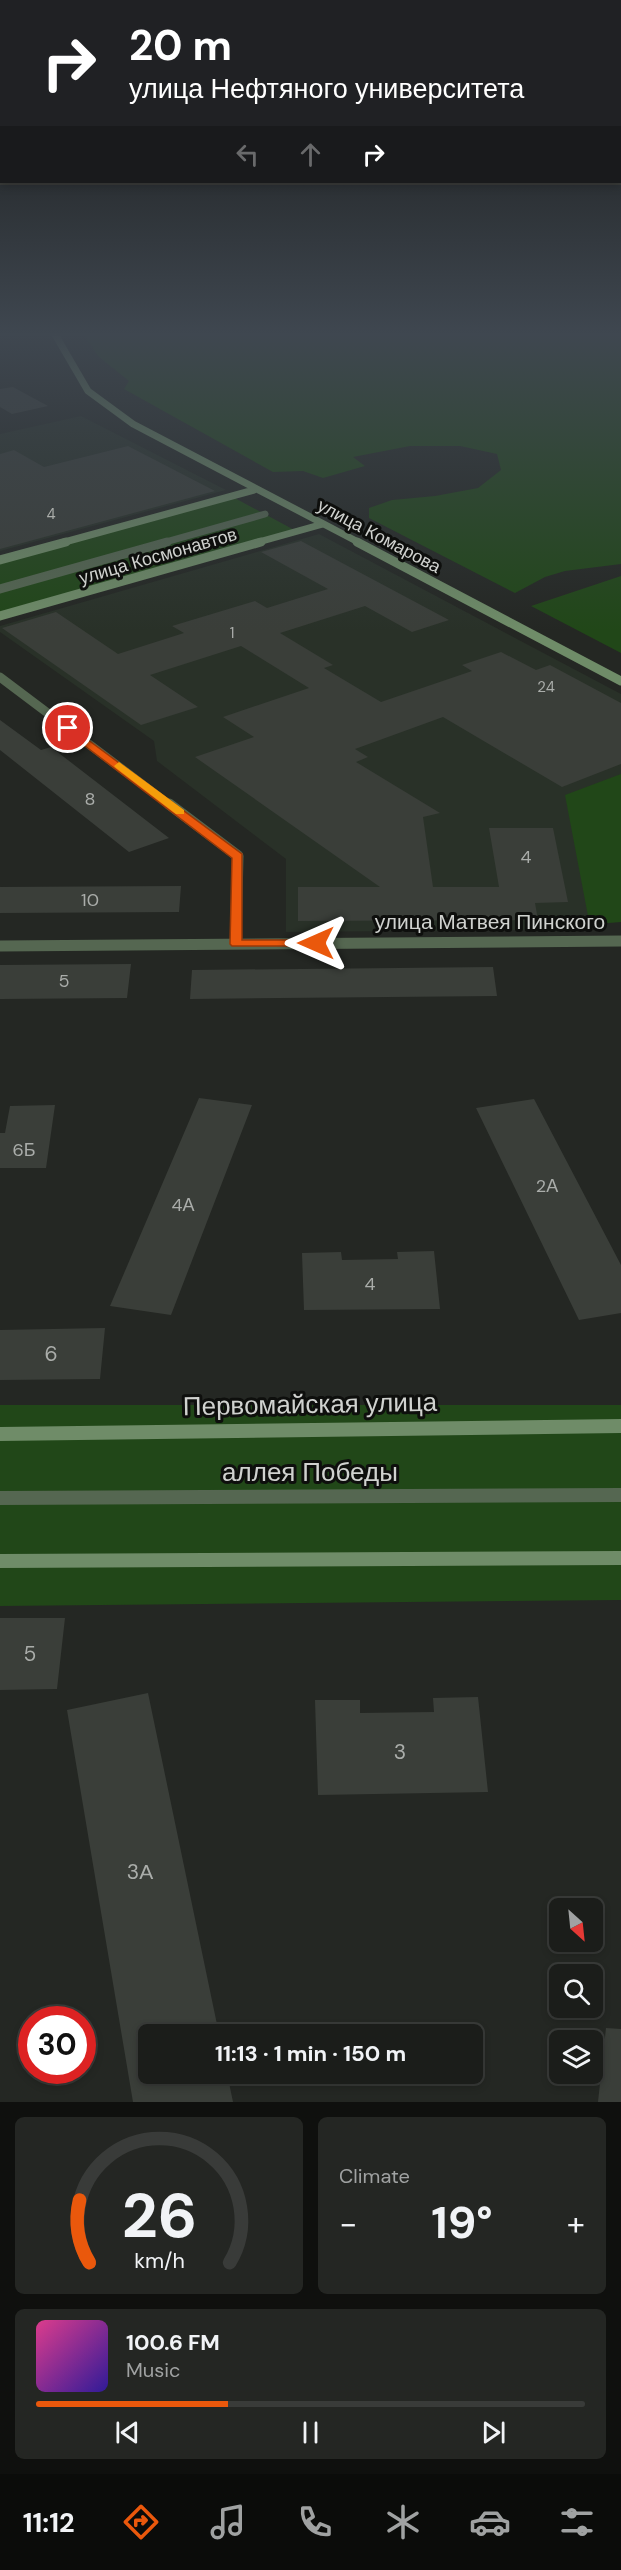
<!DOCTYPE html>
<meta charset="utf-8">
<style>
:root{--surface:#1b1d1a;--page:#242623;--text:#f1f3f6;--muted:#a0a2a2;--line:#393b39;--accent:#ea580c}
body{margin:0;font-family:"DM Sans",sans-serif;background:var(--page);color:var(--text);height:100vh;display:flex;flex-direction:column;font-size:22px;white-space:nowrap}
*{box-sizing:border-box;margin:0}
p{font-size:20px;color:var(--muted)}
.icon{flex:none;width:33px;height:33px;fill:none;stroke:currentColor;stroke-width:2;stroke-linecap:round;stroke-linejoin:round}
.map{position:relative;height:2102px;overflow:hidden}
.details{display:flex;flex-direction:column;gap:15px;padding:15px;background:#0f100e;flex:1}
.details>*{flex:none}
.top-card{position:absolute;left:0px;top:0px;width:621px;height:183px;box-shadow:0 3px 9px #0003,0 0 0 2px var(--line);background:#202124;color:#fff;overflow:hidden}
.needle{width:39px;rotate:153deg}
.tools{position:absolute;left:549px;top:1898px;display:grid;gap:12px}
.tools a{display:grid;place-items:center;width:54px;height:54px;border-radius:9px;background:var(--surface);box-shadow:0 3px 9px #0003,0 0 0 2px var(--line);font-size:30px}
.speed{position:absolute;left:18px;top:2006px;display:flex;gap:12px;font-size:30px;font-weight:700;text-align:center}
.speed>*{display:grid;place-content:center;width:78px;height:78px;border-radius:50%;background:var(--surface);box-shadow:0 3px 9px #0003,0 0 0 2px var(--line);line-height:1}
.speed .limit{border:9px solid #d22;background:#fff;color:#111}
.pin{position:absolute;display:grid;place-items:center;width:51px;height:51px;color:#fff;margin:-26px;border:3px solid #fff;border-radius:50%;box-shadow:0 2px 6px #0007}
.me{position:absolute;width:66px;margin:-33px;rotate:270deg;stroke-linejoin:round;filter:drop-shadow(0 0 4px #0008)}
.turn{display:flex;align-items:center;gap:21px;height:126px;padding:0 30px;font-size:27px}
.turn .icon{width:78px;height:78px;stroke-width:2.5}
.turn b{display:block;font-size:42px;line-height:51px}
.lanes{display:flex;align-items:center;height:57px;padding:0 30px;background:#0003;justify-content:center;gap:30px;direction:ltr}
.lanes .off{opacity:.35}
.big{font-size:45px;font-weight:700;line-height:1.1}
.details .tile{flex:1;display:flex;flex-direction:column;justify-content:center;gap:9px;min-width:0;padding:0 21px;border-radius:9px;background:var(--page)}
.details .dial{align-items:center;gap:0}
.dial svg{height:156px;overflow:visible;fill:none;stroke:var(--line);stroke-width:7;stroke-linecap:round;text-anchor:middle}
.dial text{fill:var(--text);stroke:none}
.song{display:flex;align-items:center;gap:18px}
.cover{width:72px;height:72px;border-radius:9px;background:linear-gradient(135deg,hsl(330 70% 55%),hsl(250 70% 35%))}
.played{height:6px;border-radius:3px;background:linear-gradient(90deg,var(--accent) 35%,var(--line) 35%)}
.keys{display:flex;justify-content:space-around;direction:ltr}
.heat{display:flex;justify-content:space-between;align-items:center;font-size:33px;direction:ltr}
.details .tiles{flex:1;display:grid;gap:15px;grid-template-columns:1fr 1fr}
.tile:last-child{grid-column:span 2}
.trip{position:absolute;left:138px;top:2024px;width:345px;height:60px;border-radius:9px;background:var(--surface);box-shadow:0 3px 9px #0003,0 0 0 2px var(--line);font-weight:700;line-height:60px;text-align:center}
.dock{display:flex;height:96px;justify-content:space-around;align-items:center;background:#0b0c0a;color:var(--muted)}
.dock .icon{width:42px;height:42px}
.dock .current{color:var(--accent)}
.dock b{font-size:27px;color:var(--text)}
.map>svg:first-child{display:block}
.built{fill:#293128}
.green{fill:#214718}
.building{fill:#3a3e39}
.lines{fill:none;stroke-linecap:round;stroke-linejoin:round}
.street-far3{stroke:#556751;stroke-width:7}
.street-far2{stroke:#556751;stroke-width:9}
.street-far1{stroke:#556751;stroke-width:11}
.street{stroke:#556751;stroke-width:14}
.secondary-far2{stroke:#6f8c68;stroke-width:7}
.secondary-far1{stroke:#6f8c68;stroke-width:9}
.secondary{stroke:#6f8c68;stroke-width:14}
.route{fill:#ea580c;stroke:#983908;stroke-width:1.5}
.slow{fill:#f59e0b}
.labels{text-anchor:middle;stroke-width:6;stroke-linejoin:round;paint-order:stroke}
.far-number-label{font-size:15px;fill:#aaadaa}
.far-street-label{font-size:18px;fill:#d0d2cf;stroke:#0e0f0d}
.number-label{font-size:18px;fill:#aaadaa}
.street-label{font-size:21px;fill:#d0d2cf;stroke:#0e0f0d}
.near-number-label{font-size:21px;fill:#aaadaa}
.near-street-label{font-size:26px;fill:#d0d2cf;stroke:#0e0f0d}
</style>
<div class="map">
<svg width="621" height="2102" viewBox="0 0 621 2102">
<rect width="100%" height="100%" fill="#242723"/>
<!-- built -->
<path class="built" d="M 81,416 L 226,490 L 0,551 L 0,434 Z
M 319,534 L 621,694 L 621,783 L 573,802 L 604,929 L 286,932 L 286,859 L 157,761 L 154,741 L 0,632 L 0,626 Z"/>
<!-- green -->
<path class="green" d="M 85,336 L 621,336 L 621,564 L 565,571 L 545,577 L 515,593 L 369,518 L 369,508 L 392,500 L 435,496 L 478,488 L 501,470 L 497,454 L 460,446 L 410,446 L 353,457 L 365,466 L 323,478 L 303,471 L 273,472 L 124,389 L 129,381 L 98,356 Z
M 231,496 L 298,532 L 0,616 L 0,560 Z
M 621,576 L 621,653 L 531,606 Z
M 621,774 L 621,922 L 584,925 L 588,916 L 565,795 Z
M 0,1405 L 621,1405 L 621,1600 L 0,1606 Z"/>
<!-- building -->
<path class="building" d="M 13,387 L 48,406 L 12,414 L 0,407 L 0,389 Z
M 128,446 L 215,491 L 0,549 L 0,454 L 14,450 L 44,467 Z
M 301,541 L 449,620 L 412,632 L 365,606 L 280,633 L 333,665 L 324,668 L 381,702 L 472,671 L 462,665 L 501,652 L 536,670 L 550,665 L 621,703 L 621,764 L 562,787 L 443,717 L 355,749 L 368,757 L 356,762 L 440,813 L 423,817 L 433,887 L 499,887 L 489,828 L 553,828 L 568,902 L 535,903 L 538,920 L 298,921 L 298,887 L 380,887 L 195,757 L 254,737 L 223,717 L 309,688 L 241,646 L 150,675 L 198,707 L 141,725 L 2,628 L 56,612 L 118,654 L 184,633 L 172,626 L 255,601 L 267,608 L 328,589 L 261,552 Z
M 0,720 L 41,750 L 51,747 L 169,838 L 129,852 L 0,750 Z
M 181,886 L 179,912 L 0,913 L 0,887 Z
M 131,964 L 127,998 L 0,999 L 0,965 Z
M 493,967 L 497,996 L 190,999 L 192,970 Z
M 199,1098 L 252,1105 L 171,1315 L 110,1306 Z
M 534,1099 L 621,1265 L 621,1313 L 579,1320 L 476,1108 Z
M 55,1105 L 46,1168 L 0,1168 L 0,1133 L 5,1133 L 10,1106 Z
M 434,1251 L 440,1309 L 304,1310 L 302,1253 L 341,1252 L 342,1260 L 398,1259 L 397,1252 Z
M 105,1328 L 100,1379 L 0,1380 L 0,1330 Z
M 0,1618 L 65,1618 L 57,1689 L 0,1690 Z
M 148,1693 L 219,2034 L 148,2034 L 148,2073 L 227,2073 L 233,2102 L 133,2102 L 67,1710 Z
M 478,1697 L 488,1792 L 318,1795 L 315,1700 L 360,1700 L 360,1713 L 434,1712 L 433,1698 Z
M 606,2028 L 621,2029 L 621,2102 L 598,2102 Z"/>
<g class="lines">
<!-- street-far3 -->
<path class="street-far3" d="M 162,543 L 265,514"/>
<!-- street-far2 -->
<path class="street-far2" d="M 0,589 L 167,542
M 0,677 L 171,806"/>
<!-- street-far1 -->
<path class="street-far1" d="M 169,804 L 238,856 L 236,944
M 0,946 L 621,941"/>
<!-- street -->
<path class="street" d="M 0,1498 L 621,1495"/>
<!-- secondary-far2 -->
<path class="secondary-far2" d="M 56,336 L 88,391 L 133,424 L 360,543
M 61,543 L 254,490
M 255,543 L 323,524"/>
<!-- secondary-far1 -->
<path class="secondary-far1" d="M 357,542 L 621,681
M 0,560 L 66,542
M 0,616 L 261,542"/>
<!-- secondary -->
<path class="secondary" d="M 0,1434 L 621,1426
M 0,1561 L 621,1558"/>
</g>
<!-- sky -->
<linearGradient id="sky" x2="0" y2="1"><stop stop-color="#141513"/><stop offset="0.53" stop-color="#3f4750"/><stop offset="1" stop-color="#3f4750" stop-opacity="0"/></linearGradient>
<rect width="621" height="631" fill="url(#sky)"/>
<!-- route -->
<path class="route" d="M 68,725 L 242,854 L 242,940 L 316,940 L 320,941 L 322,943 L 320,946 L 232,946 L 230,944 L 232,858 L 64,730 L 62,728 Z"/>
<!-- slow -->
<path class="slow" d="M 119,762 L 184,810 L 184,814 L 176,814 L 116,768 L 114,766 Z"/>
<g class="labels">
<!-- far-number labels -->
<g class="far-number-label">
<text x="51" y="519">4</text>
<text x="232" y="638">1</text>
<text x="546" y="692">24</text>
</g>
<!-- far-street labels -->
<g class="far-street-label">
<text transform="translate(379 536) rotate(28)" y="6">улица Комарова</text>
<text transform="translate(158 556) rotate(-16)" y="6">улица Космонавтов</text>
</g>
<!-- number labels -->
<g class="number-label">
<text x="90" y="805">8</text>
<text x="526" y="863">4</text>
<text x="90" y="906">10</text>
<text x="64" y="987">5</text>
<text x="24" y="1156">6Б</text>
<text x="547" y="1192">2А</text>
<text x="183" y="1211">4А</text>
<text x="370" y="1290">4</text>
</g>
<!-- street labels -->
<g class="street-label">
<text x="490" y="929">улица Матвея Пинского</text>
</g>
<!-- near-number labels -->
<g class="near-number-label">
<text x="51" y="1361">6</text>
<text x="30" y="1661">5</text>
<text x="400" y="1759">3</text>
<text x="140" y="1879">3А</text>
</g>
<!-- near-street labels -->
<g class="near-street-label">
<text transform="translate(310 1404) rotate(-1)" y="9">Первомайская улица</text>
<text x="310" y="1481">аллея Победы</text>
</g>
</g>
</svg>
<div class="tools">
<a><svg class="needle" viewBox="-14 -14 28 28"><path d="M0-13l5 13h-10z" fill="#e53935"/><path d="M0 13l5-13h-10z" fill="#a0a2a2"/></svg></a>
<a><svg class="icon" aria-label="search" viewBox="0 0 24 24"><circle cx="10" cy="10" r="6"/><path d="M15 15l6 6"/></svg></a>
<a><svg class="icon" aria-label="layers" viewBox="0 0 24 24"><path d="M12 4l9 5-9 5-9-5zM3 14l9 5 9-5"/></svg></a>
</div>
<div class="speed"><div class="limit">30</div></div>
<div class="pin" style="left:68px;top:728px;background:#d93025"><svg class="icon" aria-label="arrive" viewBox="0 0 24 24"><path d="M6 21V4h12l-3 4 3 4H6"/></svg></div>
<svg class="me" style="left:316px;top:943px" viewBox="-20 -20 40 40"><path d="M0-17L14 15 0 8-14 15z" fill="#ea580c" stroke="#fff" stroke-width="4"/></svg>
<div class="trip">11:13 · 1 min · 150 m</div>
<div class="top-card">
<div class="turn"><svg class="icon" aria-label="right" viewBox="0 0 24 24"><path d="M7 20v-9h11M14 6l5 5-5 5"/></svg><div><b>20 m</b>улица Нефтяного университета</div></div>
<div class="lanes"><svg class="icon off" aria-label="left" viewBox="0 0 24 24"><path d="M17 20v-9H6M10 6l-5 5 5 5"/></svg><svg class="icon off" aria-label="ahead" viewBox="0 0 24 24"><path d="M12 20V5M6 11l6-6 6 6"/></svg><svg class="icon" aria-label="right" viewBox="0 0 24 24"><path d="M7 20v-9h11M14 6l5 5-5 5"/></svg></div>
</div>
</div>
<section class="details">
<div class="tiles">
<div class="tile dial"><svg viewBox="0 0 100 80">
<path d="M14 69A42 42 0 1 1 86 69"/>
<path d="M14 69A42 42 0 0 1 9 37" stroke="#ea580c"/>
<text x="50" y="56" font-size="32" font-weight="700">26</text>
<text x="50" y="72" font-size="11">km/h</text>
</svg></div>
<div class="tile"><p>Climate</p>
<div class="heat"><a>−</a><b class="big">19°</b><a>+</a></div>
</div>
<div class="tile">
<div class="song"><i class="cover"></i><div><b>100.6 FM</b><p>Music</p></div></div>
<div class="played"></div>
<div class="keys"><svg class="icon" aria-label="previous" viewBox="0 0 24 24"><path d="M18 5L8 12l10 7zM5 5v14"/></svg><svg class="icon" aria-label="pause" viewBox="0 0 24 24"><path d="M8 5v14M16 5v14"/></svg><svg class="icon" aria-label="next" viewBox="0 0 24 24"><path d="M6 5l10 7-10 7zM19 5v14"/></svg></div>
</div>
</div>
</section>
<nav class="dock">
<b>11:12</b>
<svg class="icon current" aria-label="directions" viewBox="0 0 24 24"><path d="M12 3l9 9-9 9-9-9zM9 14v-3h6M13 9l2 2-2 2"/></svg>
<svg class="icon" aria-label="music" viewBox="0 0 24 24"><path d="M9 18V5l10-2v13"/><circle cx="6" cy="18" r="3"/><circle cx="16" cy="16" r="3"/></svg>
<svg class="icon" aria-label="phone" viewBox="0 0 24 24"><path d="M5 4h4l2 5-3 2q2 4 5 5l2-3 5 2v4C11 20 4 13 5 4z"/></svg>
<svg class="icon" aria-label="climate" viewBox="0 0 24 24"><path d="M12 3v18M4 7l16 10M4 17L20 7"/></svg>
<svg class="icon" aria-label="car" viewBox="0 0 24 24"><path d="M5 17H2v-5l4-1 3-4h7l3 4 3 1v5h-3M9 17h6M6 11h13"/><circle cx="7" cy="17" r="2"/><circle cx="17" cy="17" r="2"/></svg>
<svg class="icon" aria-label="filters" viewBox="0 0 24 24"><path d="M4 7h16M4 17h16"/><circle cx="9" cy="7" r="2"/><circle cx="15" cy="17" r="2"/></svg>
</nav>
